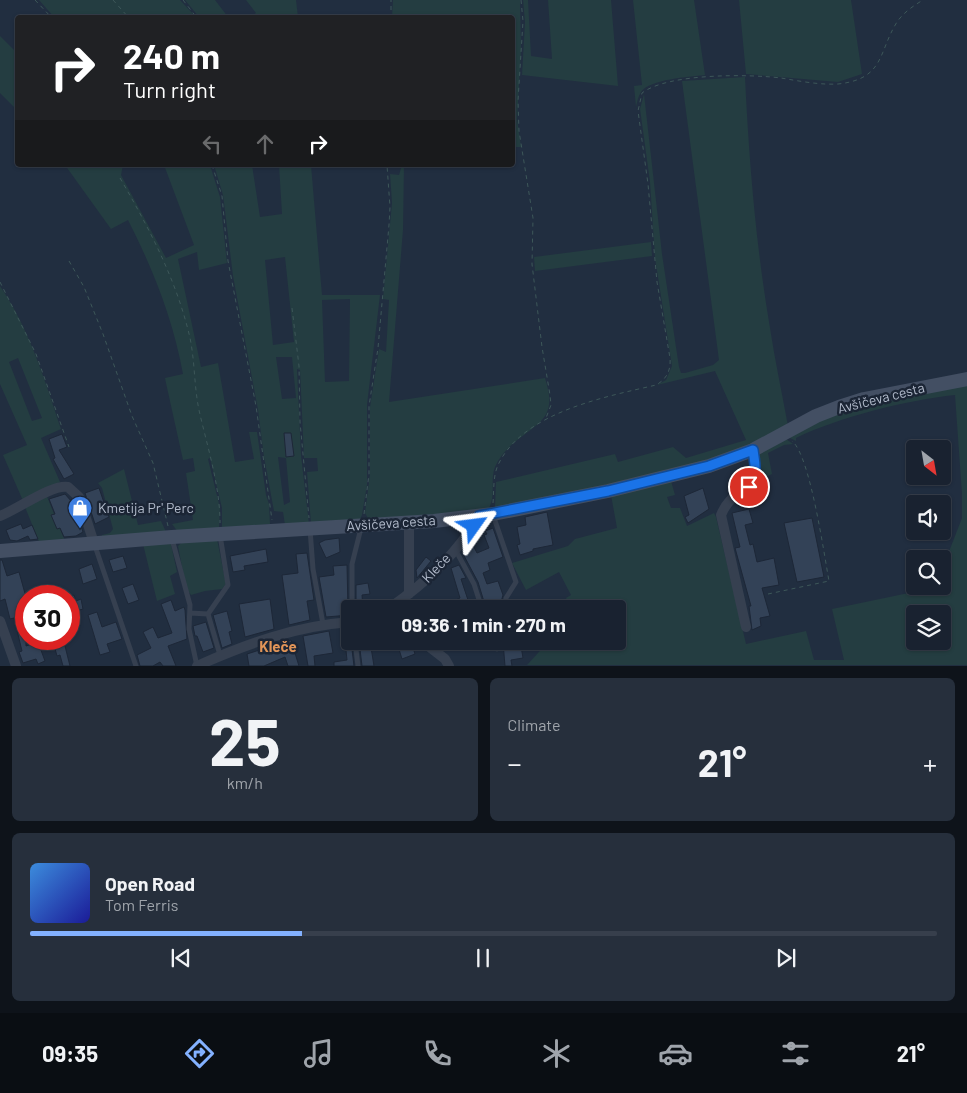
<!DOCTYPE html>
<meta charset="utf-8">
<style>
:root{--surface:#192230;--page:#262f3c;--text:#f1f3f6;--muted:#9fa4ab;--line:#373f4c;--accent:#83b1ff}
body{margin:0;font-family:Barlow,sans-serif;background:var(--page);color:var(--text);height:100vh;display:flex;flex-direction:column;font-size:19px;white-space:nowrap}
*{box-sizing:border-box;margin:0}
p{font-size:16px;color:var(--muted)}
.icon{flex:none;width:28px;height:28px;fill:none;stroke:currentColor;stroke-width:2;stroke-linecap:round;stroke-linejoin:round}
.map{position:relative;height:666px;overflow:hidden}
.drawer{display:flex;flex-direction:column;gap:12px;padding:12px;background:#0e131a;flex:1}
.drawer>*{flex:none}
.top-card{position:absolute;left:15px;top:15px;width:500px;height:152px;border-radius:5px;box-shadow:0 1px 4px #0004,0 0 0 1px var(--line);background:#202124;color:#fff;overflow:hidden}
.needle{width:32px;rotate:149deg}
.tools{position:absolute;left:906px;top:440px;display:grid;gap:10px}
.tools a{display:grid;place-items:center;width:45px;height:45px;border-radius:5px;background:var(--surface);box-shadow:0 1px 4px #0004,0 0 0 1px var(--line);font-size:25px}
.speed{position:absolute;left:15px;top:585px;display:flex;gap:10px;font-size:25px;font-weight:700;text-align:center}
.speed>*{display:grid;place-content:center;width:65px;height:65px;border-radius:50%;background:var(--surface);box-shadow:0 1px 4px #0004,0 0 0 1px var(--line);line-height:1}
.speed .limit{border:8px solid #d22;background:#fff;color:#111}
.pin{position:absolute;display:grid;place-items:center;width:42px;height:42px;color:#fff;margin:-21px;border:2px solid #fff;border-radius:50%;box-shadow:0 1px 5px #0007}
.me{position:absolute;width:55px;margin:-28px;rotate:59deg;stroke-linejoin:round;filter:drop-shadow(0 0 4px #0008)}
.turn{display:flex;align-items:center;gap:18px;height:105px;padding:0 25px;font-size:22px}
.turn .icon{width:65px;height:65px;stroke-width:2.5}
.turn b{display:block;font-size:35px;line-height:42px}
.lanes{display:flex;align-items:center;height:48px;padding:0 25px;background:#0003;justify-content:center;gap:25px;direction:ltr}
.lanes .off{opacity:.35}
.big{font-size:38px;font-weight:700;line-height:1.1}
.drawer .tile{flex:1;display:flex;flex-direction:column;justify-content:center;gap:8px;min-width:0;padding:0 18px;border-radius:8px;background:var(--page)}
.drawer .dial{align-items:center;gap:0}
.dial b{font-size:65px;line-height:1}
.song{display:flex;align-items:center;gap:15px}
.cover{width:60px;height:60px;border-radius:8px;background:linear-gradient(135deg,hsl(210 70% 55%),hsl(240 70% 35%))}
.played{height:5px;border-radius:2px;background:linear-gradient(90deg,var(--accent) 30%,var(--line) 30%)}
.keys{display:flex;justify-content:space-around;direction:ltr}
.heat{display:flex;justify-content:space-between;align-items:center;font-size:28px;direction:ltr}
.drawer .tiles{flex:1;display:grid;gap:12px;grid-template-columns:1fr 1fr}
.tile:last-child{grid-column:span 2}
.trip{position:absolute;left:341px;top:600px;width:285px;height:50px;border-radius:5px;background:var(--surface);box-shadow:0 1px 4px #0004,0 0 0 1px var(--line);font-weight:700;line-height:50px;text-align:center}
.tab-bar{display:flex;height:80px;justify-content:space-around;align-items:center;background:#0a0e13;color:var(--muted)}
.tab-bar .icon{width:35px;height:35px}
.tab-bar .active{color:var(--accent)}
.tab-bar b{font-size:22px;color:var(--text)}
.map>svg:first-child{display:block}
.green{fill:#243d41;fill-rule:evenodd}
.building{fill:#334257;stroke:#1d2737}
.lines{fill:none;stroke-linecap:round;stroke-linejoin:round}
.path{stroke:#3d5759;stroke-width:1;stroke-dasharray:4 4;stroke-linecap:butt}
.lane{stroke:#364050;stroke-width:5}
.street{stroke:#364050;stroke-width:10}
.secondary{stroke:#434f63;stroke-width:14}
.route-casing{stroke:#114b97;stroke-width:12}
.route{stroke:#1a73e8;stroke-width:9}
.labels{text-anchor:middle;stroke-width:5;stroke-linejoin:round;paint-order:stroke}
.street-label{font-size:14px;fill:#b2bbcb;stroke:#1b2535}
.poi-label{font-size:14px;fill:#b2bbcb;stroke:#1b2535;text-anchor:start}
.neighbourhood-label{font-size:15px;font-weight:bold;fill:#e09458;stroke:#1b2535}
</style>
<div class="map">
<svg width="967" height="666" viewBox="0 0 967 666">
<rect width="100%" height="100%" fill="#212e40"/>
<!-- green -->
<path class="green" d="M 39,0 L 180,0 L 196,17 L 54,17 Z
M 185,0 L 215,0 L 228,17 L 199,17 Z
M 246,0 L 296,0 L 298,17 L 250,17 L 256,13 Z
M 393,0 L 520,0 L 521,51 L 517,119 L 521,147 L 513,147 L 512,18 L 392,17 Z
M 523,0 L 528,0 L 531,56 L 552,59 L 548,0 L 611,0 L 618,86 L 522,75 L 525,22 Z
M 633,0 L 694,0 L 705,75 C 689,77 650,79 641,92 C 638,97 637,102 636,107 L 634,86 L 642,85 Z
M 739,0 L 851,0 L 862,74 L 838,82 L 746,74 Z
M 0,36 L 17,53 L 17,110 L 0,93 Z
M 745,77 C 749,161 756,246 770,328 C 775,361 782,393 788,426 L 756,443 L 699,465 L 497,508 L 495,506 L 496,482 L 615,454 L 618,462 L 673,447 L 686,458 L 746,440 L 715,371 L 657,385 L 666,380 L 672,366 L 655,258 L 650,182 L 640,109 L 644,94 L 662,254 L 679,367 L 681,373 L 685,373 L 713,365 L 719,360 L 682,81 Z
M 65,165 L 123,165 L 121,175 L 166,258 L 194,245 L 164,165 L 210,165 L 220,197 L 227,263 L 199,270 L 197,252 L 178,259 L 201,367 L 218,363 L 235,462 L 254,459 L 249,432 L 257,432 L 266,495 L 269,504 L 270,524 L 222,529 L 222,508 L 210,458 L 208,459 L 220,508 L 219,529 L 178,532 L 172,524 L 193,520 L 186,473 L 195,471 L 193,458 L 183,460 L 166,383 L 165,378 L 183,374 C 173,319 153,269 128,220 L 111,229 Z
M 214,165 L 252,165 L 260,217 L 282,214 L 279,165 L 311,165 L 322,295 L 380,295 L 367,405 L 367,485 L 362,515 L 359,521 L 311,524 L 307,472 L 318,471 L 317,458 L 304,458 L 300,370 L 297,369 L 301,455 L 309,524 L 285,525 L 283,512 L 274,511 L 264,457 L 258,410 L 233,276 L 223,195 ZM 285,257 L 294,342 L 273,345 L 265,260 ZM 350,299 L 349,381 L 325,382 L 322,300 ZM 276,357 L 292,357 L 296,398 L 282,399 ZM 278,457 L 286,458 L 290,502 L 284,505 Z
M 402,165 L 404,165 L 403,230 L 389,402 L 545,378 C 548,388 552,401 547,412 C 540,430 506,440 495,467 C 490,480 496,495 489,508 L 485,510 L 369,520 L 365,513 L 370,474 L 370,407 L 379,349 L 386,352 L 389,300 L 383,299 L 392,203 L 390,174 L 399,175 Z
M 651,242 L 652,256 L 535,271 L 534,257 Z
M 0,286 C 29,328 45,381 61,429 L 41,438 L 60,482 L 24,503 L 3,455 L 27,445 L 0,384 ZM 18,358 L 42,418 L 32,421 L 9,362 Z
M 967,384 L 967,665 L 527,665 L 549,641 L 618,641 L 618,609 L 552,609 L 568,602 L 566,598 L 571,595 L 559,572 L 526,590 L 512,563 L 568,546 L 575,539 L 617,528 L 611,495 L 671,481 L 675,495 L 667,497 L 671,508 L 680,508 L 687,526 L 714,513 L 716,517 L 746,644 L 806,631 L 814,660 L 844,660 L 832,609 L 942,586 L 943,567 L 962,518 L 962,494 L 955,395 C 907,400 839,417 796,438 L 796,441 L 786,436 L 836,411 ZM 915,614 L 942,614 L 942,641 L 915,641 Z
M 786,439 L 793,444 L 784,445 L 768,453 L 772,474 L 757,481 L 759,474 L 757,452 Z
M 124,469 L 138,525 L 161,521 L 166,532 L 102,538 L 102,535 L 110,533 L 113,529 L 102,488 L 98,483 Z
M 46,494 L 65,541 L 40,544 L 25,507 Z
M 217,539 L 226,584 L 222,589 L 205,591 L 191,595 L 186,588 L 178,546 L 183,541 Z
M 143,544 L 171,544 L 177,572 L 170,576 L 175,594 L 157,601 Z"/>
<!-- building -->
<path class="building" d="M 284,433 L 291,433 L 294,456 L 286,457 Z
M 62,434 L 67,447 L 59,450 L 74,474 L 64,479 L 53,459 L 55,458 L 49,439 Z
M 99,488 L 109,517 L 95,524 L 85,493 Z
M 703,488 L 709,509 L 688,523 L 685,517 L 689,515 L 684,496 Z
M 65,494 L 72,502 L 73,502 L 83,532 L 76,536 L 64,537 L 60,528 L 57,529 L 51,515 L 55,514 L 49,499 Z
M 749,509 L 753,523 L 745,525 L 750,545 L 753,544 L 757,562 L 774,558 L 779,585 L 762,588 L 770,616 L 760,618 L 761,626 L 752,630 L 749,606 L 751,606 L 735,548 L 740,547 L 732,513 Z
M 547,512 L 553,545 L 533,549 L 533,551 L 520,555 L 517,545 L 520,544 L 517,527 L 526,525 L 525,517 Z
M 812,518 L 824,577 L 797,582 L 784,523 Z
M 21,524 L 23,529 L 32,525 L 38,539 L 30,540 L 28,536 L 17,541 L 10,540 L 6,530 Z
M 493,528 L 503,557 L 488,563 L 490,570 L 483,573 L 487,584 L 498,581 L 503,595 L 501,602 L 485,605 L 478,582 L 462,552 L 473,545 L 477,553 L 489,548 L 484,535 L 487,534 L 485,531 Z
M 339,538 L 340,552 L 326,558 L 319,543 L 325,540 Z
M 266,549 L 268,562 L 244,566 L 245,570 L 233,572 L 230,556 Z
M 307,553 L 314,600 L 307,601 L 310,620 L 289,625 L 282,575 L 298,573 L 296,554 Z
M 123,556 L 127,568 L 113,572 L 109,560 Z
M 426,557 L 431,561 L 417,578 L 416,570 Z
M 0,560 L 2,560 L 7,576 L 19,572 L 26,597 L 26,646 L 38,642 L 45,661 L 38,664 L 36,659 L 23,663 L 19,652 L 22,651 L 14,618 L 10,619 L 5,599 L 0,601 Z
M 92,564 L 97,579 L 83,584 L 79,569 Z
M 347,565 L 348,609 L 350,615 L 326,617 L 319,577 L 334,575 L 333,566 Z
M 459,565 L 466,578 L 461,579 L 471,609 L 435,609 L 460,598 L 451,568 Z
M 368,583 L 370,594 L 362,595 L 363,609 L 356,609 L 356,585 Z
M 133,584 L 139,600 L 128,604 L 122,588 Z
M 74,595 L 76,601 L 81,599 L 83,609 L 70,613 L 69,597 Z
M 270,599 L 274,629 L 245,637 L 239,604 Z
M 171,600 L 175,611 L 184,607 L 185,610 L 187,639 L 168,646 L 176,666 L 163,666 L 160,662 L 153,666 L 140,666 L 137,655 L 151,648 L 143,632 L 153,627 L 158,638 L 172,633 L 161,604 Z
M 227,611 L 232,631 L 229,632 L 232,644 L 222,648 L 213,615 Z
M 97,612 L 102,627 L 116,622 L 122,639 L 107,644 L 110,652 L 100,655 L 88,615 Z
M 206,622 L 214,648 L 203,652 L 197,636 L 195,636 L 193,626 Z
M 329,631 L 333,653 L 314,656 L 315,666 L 308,666 L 303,636 Z
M 291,640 L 299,666 L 288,666 L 285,657 L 264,666 L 249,666 L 247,654 Z
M 345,641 L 351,641 L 354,666 L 334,666 L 334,662 L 347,660 Z
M 359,641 L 370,641 L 374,666 L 362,666 Z
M 510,641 L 514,641 L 515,647 L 521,646 L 523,658 L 511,660 L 512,666 L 505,666 L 503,642 Z
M 64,642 L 70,666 L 63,666 L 60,655 L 57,656 L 54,645 Z
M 411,642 L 415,654 L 402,659 L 398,646 Z"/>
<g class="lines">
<!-- path -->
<path class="path" d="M 35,0 L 52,18
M 113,0 L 129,18
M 183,0 L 197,18
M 521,0 L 523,21 L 518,101 L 519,131 L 533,218 L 532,264 L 542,347 L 550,395 L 551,405 L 546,418
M 391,18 L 391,0
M 212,165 L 222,196 L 228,261 L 256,406 L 272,520
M 120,178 C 149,228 177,281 190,338 C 195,362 194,386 199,410 C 207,446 220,485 220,523
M 69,261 L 84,287 L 103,334 L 132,416 L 153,463 L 168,526
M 0,282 L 36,354 L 69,447
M 292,308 L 299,366 L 300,422 L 309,518
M 493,503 C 494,490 493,476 498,465 C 523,412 605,397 656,385 C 667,379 671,370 670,358 L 657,282 L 648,184 L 638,111 L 642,93 C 668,73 749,74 781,78 C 799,81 819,85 838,84 C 885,79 878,52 897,22 C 903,13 913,6 923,0
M 364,514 L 369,474 L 369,406 L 378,348 L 389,225 L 390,207 L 387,165
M 768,594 L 829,581 C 824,554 810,455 792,441"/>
<!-- lane -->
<path class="lane" d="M 493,515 L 516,582 L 506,598 L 504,609
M 310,529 L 313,569 L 323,624
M 220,535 L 228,585 L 208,614 L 220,655
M 172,539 L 190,605 L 189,629 L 197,666
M 95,546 L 136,666
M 455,549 L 474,584 L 482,609
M 352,609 L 352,564 L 361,528
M 190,613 L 208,614
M 355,641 L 358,666
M 496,641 L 497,649"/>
<!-- street -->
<path class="street" d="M 0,516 C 18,509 52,484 68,487 L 79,497 L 94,543
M 409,522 L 409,594
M 405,598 L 409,609
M 388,609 C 423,585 458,553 479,516
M 0,621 L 16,666
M 746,627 L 721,515 C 735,481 762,499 753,450
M 422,641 L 445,659 L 449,666
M 197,666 C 246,644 296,626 350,622"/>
<!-- secondary -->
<path class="secondary" d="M 0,551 L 172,537 L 434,521 L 493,514 L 608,491 L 709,466 L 753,450 L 816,416 L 839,407 L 864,399 L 967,379"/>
</g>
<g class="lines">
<defs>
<path id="route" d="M 474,526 L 479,516 L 608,491 L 709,466 L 753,450 C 755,464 758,475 749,487"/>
</defs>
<!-- route casing -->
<use href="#route" class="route-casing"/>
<!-- route -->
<use href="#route" class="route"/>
</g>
<!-- icons -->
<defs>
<symbol id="shop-pin" viewBox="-11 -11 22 30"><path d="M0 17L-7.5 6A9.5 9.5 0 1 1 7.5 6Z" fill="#3f7fe0" stroke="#1b2535"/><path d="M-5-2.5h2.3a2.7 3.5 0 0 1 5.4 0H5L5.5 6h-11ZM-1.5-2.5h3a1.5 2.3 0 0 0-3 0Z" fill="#fff"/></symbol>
</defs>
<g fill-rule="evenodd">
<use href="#shop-pin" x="66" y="494" width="28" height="38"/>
</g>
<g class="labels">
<!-- street labels -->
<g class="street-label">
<text transform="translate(881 398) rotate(-14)" y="5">Avšičeva cesta</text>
<text transform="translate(391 523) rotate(-4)" y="5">Avšičeva cesta</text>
<text transform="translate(436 568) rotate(-47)" y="5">Kleče</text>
</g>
<!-- poi labels -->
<g class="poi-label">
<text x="98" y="513">Kmetija Pr' Perc</text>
</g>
<!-- neighbourhood labels -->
<g class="neighbourhood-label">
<text x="278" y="652">Kleče</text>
</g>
</g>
</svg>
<div class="tools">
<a><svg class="needle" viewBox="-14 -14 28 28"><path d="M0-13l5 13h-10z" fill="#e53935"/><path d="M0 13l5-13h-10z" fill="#9fa4ab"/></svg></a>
<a><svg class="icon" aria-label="sound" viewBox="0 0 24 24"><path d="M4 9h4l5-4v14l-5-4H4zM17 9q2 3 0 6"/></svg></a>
<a><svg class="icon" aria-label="search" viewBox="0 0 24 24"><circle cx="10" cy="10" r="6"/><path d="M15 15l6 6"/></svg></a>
<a><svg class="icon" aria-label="layers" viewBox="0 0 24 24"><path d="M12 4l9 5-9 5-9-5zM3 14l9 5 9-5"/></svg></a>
</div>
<div class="speed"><div class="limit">30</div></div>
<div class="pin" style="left:749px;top:487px;background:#d93025"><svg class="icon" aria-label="arrive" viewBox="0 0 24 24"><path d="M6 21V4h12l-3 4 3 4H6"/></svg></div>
<svg class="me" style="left:474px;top:526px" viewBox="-20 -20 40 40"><path d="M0-17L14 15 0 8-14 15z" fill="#1a73e8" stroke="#fff" stroke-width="4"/></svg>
<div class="trip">09:36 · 1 min · 270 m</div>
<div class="top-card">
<div class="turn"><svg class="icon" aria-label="right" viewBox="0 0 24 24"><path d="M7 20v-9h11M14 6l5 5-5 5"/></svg><div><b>240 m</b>Turn right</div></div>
<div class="lanes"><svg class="icon off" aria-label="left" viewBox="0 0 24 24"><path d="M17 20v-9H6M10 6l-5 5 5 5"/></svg><svg class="icon off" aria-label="ahead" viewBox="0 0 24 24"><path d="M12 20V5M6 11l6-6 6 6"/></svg><svg class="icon" aria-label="right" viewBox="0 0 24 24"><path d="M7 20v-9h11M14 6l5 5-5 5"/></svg></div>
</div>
</div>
<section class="drawer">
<div class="tiles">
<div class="tile dial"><b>25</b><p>km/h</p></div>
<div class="tile"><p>Climate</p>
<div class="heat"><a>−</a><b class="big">21°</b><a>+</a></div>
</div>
<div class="tile">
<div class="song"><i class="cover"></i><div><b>Open Road</b><p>Tom Ferris</p></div></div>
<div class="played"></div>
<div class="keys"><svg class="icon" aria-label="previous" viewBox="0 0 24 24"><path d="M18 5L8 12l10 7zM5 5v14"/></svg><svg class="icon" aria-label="pause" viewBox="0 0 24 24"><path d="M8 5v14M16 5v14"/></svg><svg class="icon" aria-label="next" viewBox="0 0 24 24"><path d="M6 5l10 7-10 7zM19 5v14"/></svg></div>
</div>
</div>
</section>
<nav class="tab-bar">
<b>09:35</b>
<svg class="icon active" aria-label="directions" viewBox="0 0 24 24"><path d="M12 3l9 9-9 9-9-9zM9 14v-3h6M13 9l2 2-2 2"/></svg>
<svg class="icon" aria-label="music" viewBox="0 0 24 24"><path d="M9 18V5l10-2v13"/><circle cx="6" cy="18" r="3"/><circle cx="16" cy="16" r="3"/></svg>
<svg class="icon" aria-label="phone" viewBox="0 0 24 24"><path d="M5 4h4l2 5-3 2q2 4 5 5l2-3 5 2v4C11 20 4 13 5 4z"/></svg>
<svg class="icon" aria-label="climate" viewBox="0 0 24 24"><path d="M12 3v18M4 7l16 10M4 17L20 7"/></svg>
<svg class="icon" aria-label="car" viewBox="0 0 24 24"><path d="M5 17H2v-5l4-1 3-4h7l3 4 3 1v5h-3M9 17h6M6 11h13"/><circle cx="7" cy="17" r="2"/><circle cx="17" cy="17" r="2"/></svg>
<svg class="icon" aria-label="filters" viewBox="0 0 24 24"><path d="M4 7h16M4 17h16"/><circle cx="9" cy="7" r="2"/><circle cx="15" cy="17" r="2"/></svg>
<b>21°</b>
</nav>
